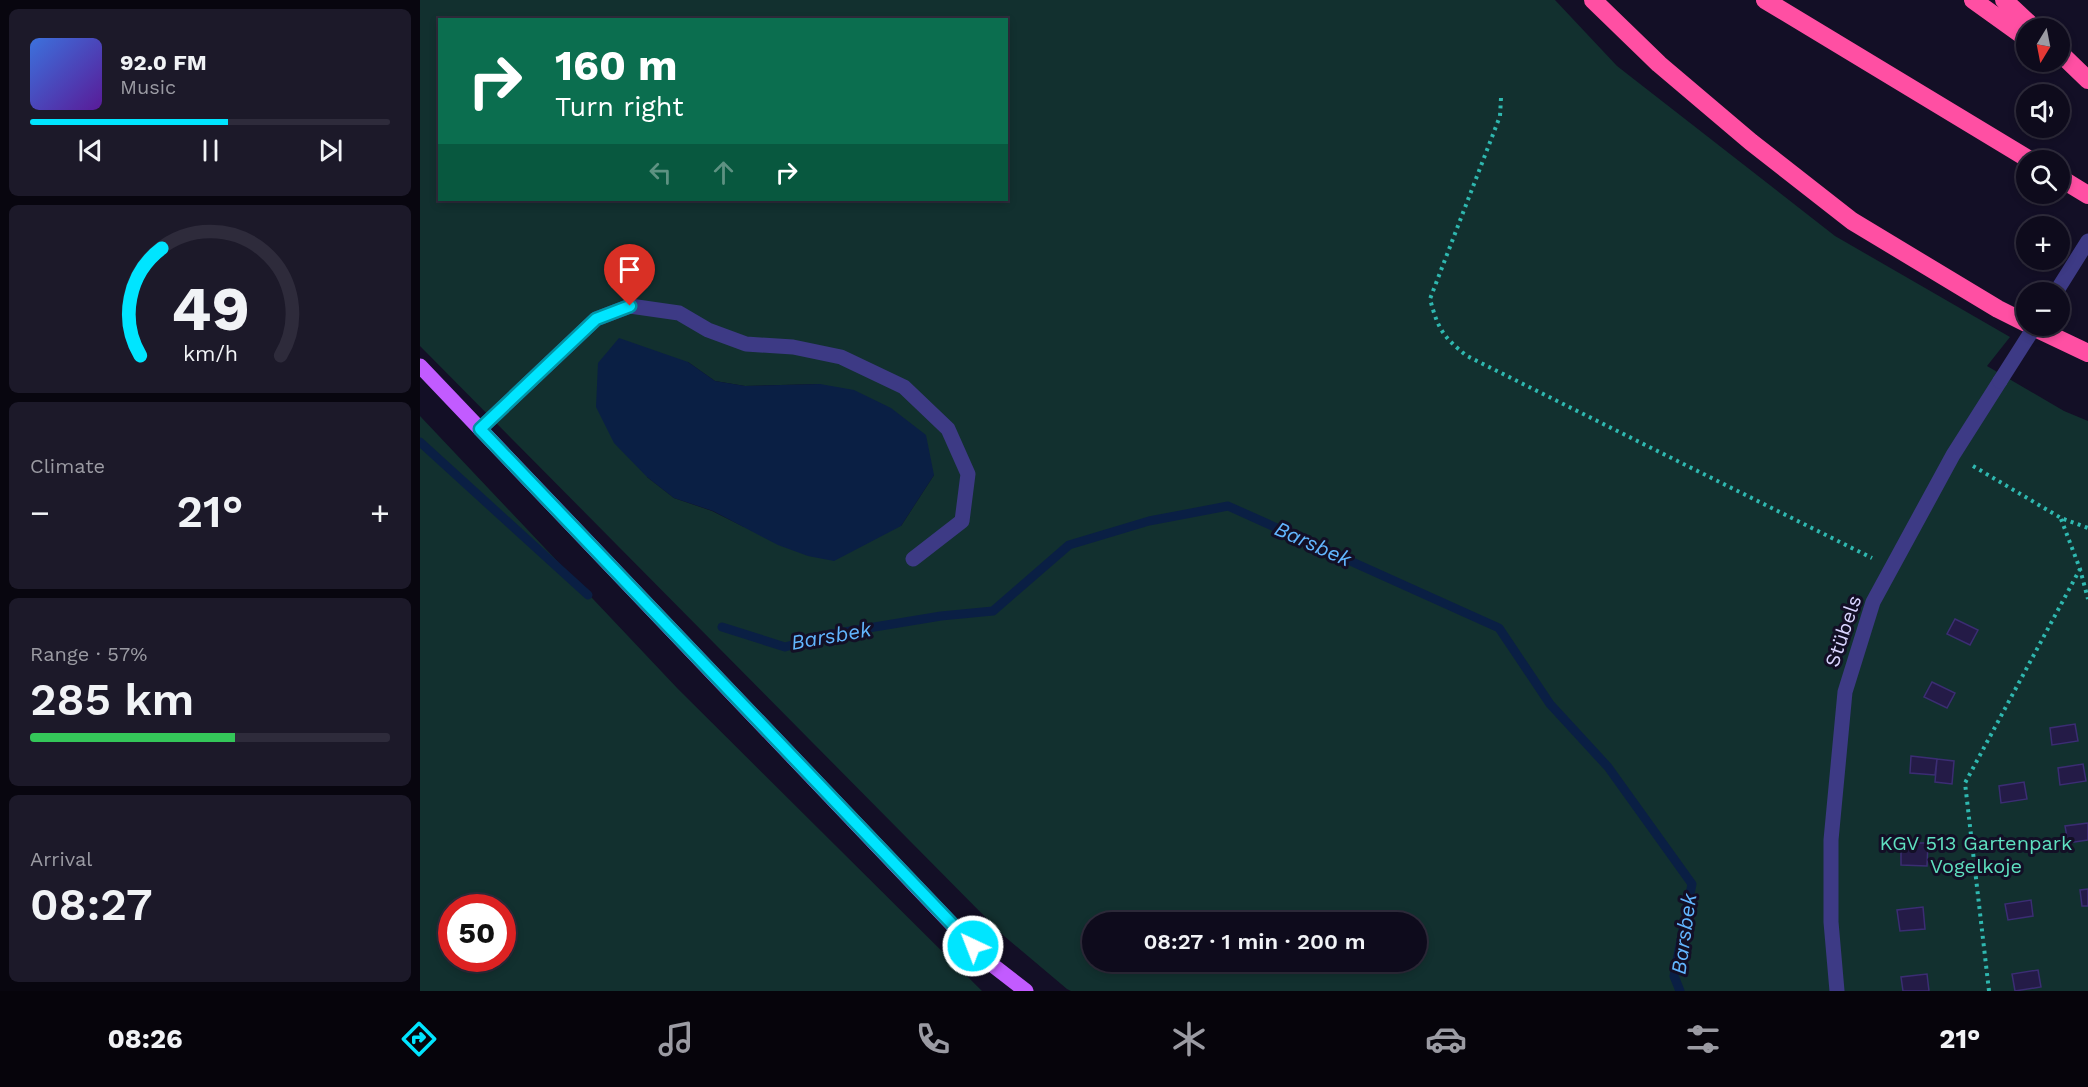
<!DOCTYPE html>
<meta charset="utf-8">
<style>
:root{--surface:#0e0b1c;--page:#1c1929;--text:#f1f3f6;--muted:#9b9ba3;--line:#2e2b3b;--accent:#00e5ff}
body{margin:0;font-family:"Work Sans",sans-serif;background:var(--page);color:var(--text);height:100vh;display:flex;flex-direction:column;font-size:22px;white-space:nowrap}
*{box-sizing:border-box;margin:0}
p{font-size:20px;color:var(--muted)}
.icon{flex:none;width:33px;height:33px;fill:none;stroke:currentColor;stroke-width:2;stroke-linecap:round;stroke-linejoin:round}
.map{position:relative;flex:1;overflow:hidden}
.drawer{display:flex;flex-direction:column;gap:9px;padding:9px;background:#08060f;width:420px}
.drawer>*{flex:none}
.top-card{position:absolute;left:18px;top:18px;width:570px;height:183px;border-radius:0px;box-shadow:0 3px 9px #0003,0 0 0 2px var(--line);background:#0b6e4f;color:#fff;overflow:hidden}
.needle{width:39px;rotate:190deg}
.fabs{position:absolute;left:1596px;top:18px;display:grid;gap:12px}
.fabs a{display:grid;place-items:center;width:54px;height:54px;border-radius:50%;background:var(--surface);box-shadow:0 3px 9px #0003,0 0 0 2px var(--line);font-size:30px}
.speed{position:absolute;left:18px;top:894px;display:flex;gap:12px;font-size:30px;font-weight:700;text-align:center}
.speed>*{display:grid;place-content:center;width:78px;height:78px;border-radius:50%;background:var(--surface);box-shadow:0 3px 9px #0003,0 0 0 2px var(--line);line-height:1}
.speed .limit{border:9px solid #d22;background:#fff;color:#111}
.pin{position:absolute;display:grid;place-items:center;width:51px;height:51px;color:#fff;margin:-62px -26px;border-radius:50% 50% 50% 0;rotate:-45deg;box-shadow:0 0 6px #0007}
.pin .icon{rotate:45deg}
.me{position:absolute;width:66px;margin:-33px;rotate:317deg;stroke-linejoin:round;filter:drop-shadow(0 0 4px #0008)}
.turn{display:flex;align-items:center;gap:21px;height:126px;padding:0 18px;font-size:27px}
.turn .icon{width:78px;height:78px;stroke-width:2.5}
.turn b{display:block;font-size:42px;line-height:51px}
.lanes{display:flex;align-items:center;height:57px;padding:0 18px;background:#0003;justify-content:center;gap:30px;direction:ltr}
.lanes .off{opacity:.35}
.big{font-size:45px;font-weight:600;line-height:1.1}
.drawer .widget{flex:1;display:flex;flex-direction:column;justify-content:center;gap:9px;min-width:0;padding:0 21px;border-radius:9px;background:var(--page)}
.drawer .dial{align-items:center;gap:0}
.dial svg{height:156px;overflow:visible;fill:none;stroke:var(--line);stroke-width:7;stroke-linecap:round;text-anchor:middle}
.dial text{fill:var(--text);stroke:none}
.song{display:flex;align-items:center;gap:18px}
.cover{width:72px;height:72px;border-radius:9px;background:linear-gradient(135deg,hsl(220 70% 55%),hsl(270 70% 35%))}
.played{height:6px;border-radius:3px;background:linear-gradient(90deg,var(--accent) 55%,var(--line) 55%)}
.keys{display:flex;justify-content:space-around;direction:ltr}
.heat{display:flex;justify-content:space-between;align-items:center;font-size:33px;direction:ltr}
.charge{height:9px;border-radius:4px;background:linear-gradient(90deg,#34c759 57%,var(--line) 0)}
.trip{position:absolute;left:662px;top:912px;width:345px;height:60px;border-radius:30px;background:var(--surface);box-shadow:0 3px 9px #0003,0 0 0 2px var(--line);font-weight:600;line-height:60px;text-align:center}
.tab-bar{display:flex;height:96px;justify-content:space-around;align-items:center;background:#06040b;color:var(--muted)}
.tab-bar .icon{width:42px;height:42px}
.tab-bar .current{color:var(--accent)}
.tab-bar b{font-size:27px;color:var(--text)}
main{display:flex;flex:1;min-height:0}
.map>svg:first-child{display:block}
.green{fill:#12302f;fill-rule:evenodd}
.water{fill:#0a1f44}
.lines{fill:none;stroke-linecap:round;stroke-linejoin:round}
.stream{stroke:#0a1f44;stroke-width:9}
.building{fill:#241b47;stroke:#3b2d73;stroke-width:1.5}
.path{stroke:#2fb8b0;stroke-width:4;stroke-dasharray:3 4.5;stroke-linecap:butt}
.minor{stroke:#3d3a85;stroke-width:15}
.major{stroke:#c25bff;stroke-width:15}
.highway{stroke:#ff4fa3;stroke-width:18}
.minor-bridge{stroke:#3d3a85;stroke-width:15}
.route-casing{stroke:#0095a6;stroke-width:15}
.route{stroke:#00e5ff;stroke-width:10}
.labels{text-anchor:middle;stroke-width:6;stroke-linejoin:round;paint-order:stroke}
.street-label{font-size:20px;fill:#d9d4ff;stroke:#130f26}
.park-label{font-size:20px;fill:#5fe0c0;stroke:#130f26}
.water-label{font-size:21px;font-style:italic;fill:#62b6ff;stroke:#130f26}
</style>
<main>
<section class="drawer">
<div class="widget">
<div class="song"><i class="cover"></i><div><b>92.0 FM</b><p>Music</p></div></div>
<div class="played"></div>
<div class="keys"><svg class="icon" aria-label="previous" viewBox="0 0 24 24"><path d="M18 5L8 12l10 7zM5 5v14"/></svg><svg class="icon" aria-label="pause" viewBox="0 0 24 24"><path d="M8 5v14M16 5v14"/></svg><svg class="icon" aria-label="next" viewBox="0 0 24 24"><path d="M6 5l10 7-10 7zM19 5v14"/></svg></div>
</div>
<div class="widget dial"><svg viewBox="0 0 100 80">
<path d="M14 69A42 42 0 1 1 86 69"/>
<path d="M14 69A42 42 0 0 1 25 14" stroke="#00e5ff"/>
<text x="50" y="56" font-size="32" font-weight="700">49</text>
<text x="50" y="72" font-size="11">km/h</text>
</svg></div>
<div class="widget"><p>Climate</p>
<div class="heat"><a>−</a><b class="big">21°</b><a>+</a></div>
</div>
<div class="widget"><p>Range · 57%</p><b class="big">285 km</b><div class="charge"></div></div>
<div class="widget"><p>Arrival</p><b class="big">08:27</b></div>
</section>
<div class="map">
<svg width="1668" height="991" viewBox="0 0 1668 991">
<rect width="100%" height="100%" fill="#130f26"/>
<!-- green -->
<path class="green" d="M 0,0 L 1135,0 L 1197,66 L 1415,236 L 1590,337 L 1567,366 L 1644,411 L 1668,421 L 1668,991 L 651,991 L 647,989 L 584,936 L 0,346 ZM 20,20 L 586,20 L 586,200 L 20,200 ZM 268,362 L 295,381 L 325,386 L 400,384 L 514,475 L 481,526 L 324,527 L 292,511 L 254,498 L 227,477 ZM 672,922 L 996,922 L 996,962 L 672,962 Z
M 0,416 L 258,689 L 562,991 L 0,991 ZM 32,908 L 82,908 L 82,958 L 32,958 Z"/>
<!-- water -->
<path class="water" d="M 199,338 L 268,362 L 295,381 L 325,386 L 400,384 L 434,390 L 471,408 L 506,435 L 514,475 L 481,526 L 414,561 L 388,556 L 358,545 L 293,511 L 254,498 L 227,477 L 194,443 L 176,407 L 178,363 Z"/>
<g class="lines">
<!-- stream -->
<path class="stream" d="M 0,442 L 168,595
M 302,627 L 365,647 L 412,634 L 521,616 L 573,611 L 649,545 L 729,521 L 808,506 L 1079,628 L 1130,704 L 1188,767 L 1272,884 L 1254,976 L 1260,991"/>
</g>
<!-- building -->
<path class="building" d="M 1535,619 L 1558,630 L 1550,645 L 1527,634 Z
M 1512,682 L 1535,693 L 1527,708 L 1504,697 Z
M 1655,724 L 1658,741 L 1632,745 L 1630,728 Z
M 1491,756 L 1517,759 L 1515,775 L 1490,773 Z
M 1517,759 L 1534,761 L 1532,784 L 1515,782 Z
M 1663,764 L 1666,781 L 1640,785 L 1638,768 Z
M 1604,782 L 1607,799 L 1581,803 L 1579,786 Z
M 1668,823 L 1668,840 L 1648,843 L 1645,826 Z
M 1481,843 L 1508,843 L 1507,866 L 1481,865 Z
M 1668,889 L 1668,906 L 1662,906 L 1660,890 Z
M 1611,900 L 1613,916 L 1588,920 L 1585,904 Z
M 1503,907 L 1505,929 L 1480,931 L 1477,910 Z
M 1618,970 L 1621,987 L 1595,991 L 1592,974 Z
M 1507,974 L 1509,991 L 1483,991 L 1481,977 Z"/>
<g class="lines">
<!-- path -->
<path class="path" d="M 1081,98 L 1080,116 L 1010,299 C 1018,329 1023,337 1047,356 L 1452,558
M 1553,466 L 1641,518 L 1668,528
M 1641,519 L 1660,569 L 1668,599
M 1569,991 L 1545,783 L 1660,569"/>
<!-- minor -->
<path class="minor" d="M 1636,292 L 1668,241
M 60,429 L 176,319 L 210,306 L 259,313 L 288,330 L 326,344 L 373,347 L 421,357 L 484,387 L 528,429 L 548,474 L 542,521 L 493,559
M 1417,991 L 1411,922 L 1411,840 L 1425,692 L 1453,602 L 1533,455 L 1580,381"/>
<!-- major -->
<path class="major" d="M 0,366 L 566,960 L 606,991"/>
<!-- highway -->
<path class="highway" d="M 1173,0 L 1239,64 L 1331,142 L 1432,221 L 1578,309 L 1606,323
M 1345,0 L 1610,160
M 1553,0 L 1606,38
M 1584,0 L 1614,28
M 1640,53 L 1668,80
M 1640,178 L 1668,195
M 1611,326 L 1668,353"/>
<!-- minor-bridge -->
<path class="minor-bridge" d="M 1580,381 L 1615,326"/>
</g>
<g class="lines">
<defs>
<path id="route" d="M 210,306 L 176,319 L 60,429 L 553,946"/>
</defs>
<!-- route casing -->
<use href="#route" class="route-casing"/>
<!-- route -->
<use href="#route" class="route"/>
</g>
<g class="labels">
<!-- street labels -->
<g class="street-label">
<text transform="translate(1423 631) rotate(-71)" y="7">Stübels</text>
</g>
<!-- park labels -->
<g class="park-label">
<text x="1556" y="850">KGV 513 Gartenpark<tspan x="1556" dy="23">Vogelkoje</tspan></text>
</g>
<!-- water labels -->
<g class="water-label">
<text transform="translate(893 544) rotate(24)" y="7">Barsbek</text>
<text transform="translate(411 636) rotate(-10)" y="7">Barsbek</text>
<text transform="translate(1264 934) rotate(-82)" y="7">Barsbek</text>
</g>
</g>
</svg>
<div class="fabs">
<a><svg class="needle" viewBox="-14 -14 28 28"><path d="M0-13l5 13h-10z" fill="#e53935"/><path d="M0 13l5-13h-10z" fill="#9b9ba3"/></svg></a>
<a><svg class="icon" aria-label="sound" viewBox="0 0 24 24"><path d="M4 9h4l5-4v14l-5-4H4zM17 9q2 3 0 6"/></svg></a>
<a><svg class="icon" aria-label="search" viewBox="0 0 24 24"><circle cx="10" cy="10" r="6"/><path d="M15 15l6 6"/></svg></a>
<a>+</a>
<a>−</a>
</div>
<div class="speed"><div class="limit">50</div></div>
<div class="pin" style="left:210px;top:306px;background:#d93025"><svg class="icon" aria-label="arrive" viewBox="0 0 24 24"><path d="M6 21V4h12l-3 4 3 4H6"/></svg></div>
<svg class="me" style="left:553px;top:946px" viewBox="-20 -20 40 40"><circle r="17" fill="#00e5ff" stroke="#fff" stroke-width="3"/><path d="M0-11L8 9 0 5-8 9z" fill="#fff"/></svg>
<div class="trip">08:27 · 1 min · 200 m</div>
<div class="top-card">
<div class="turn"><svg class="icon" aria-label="right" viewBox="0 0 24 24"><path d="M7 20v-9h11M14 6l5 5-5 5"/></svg><div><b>160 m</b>Turn right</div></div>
<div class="lanes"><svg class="icon off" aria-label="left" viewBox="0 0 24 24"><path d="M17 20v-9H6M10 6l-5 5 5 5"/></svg><svg class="icon off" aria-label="ahead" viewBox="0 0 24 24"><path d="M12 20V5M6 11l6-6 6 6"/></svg><svg class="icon" aria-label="right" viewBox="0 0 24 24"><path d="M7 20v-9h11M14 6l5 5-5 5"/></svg></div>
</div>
</div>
</main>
<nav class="tab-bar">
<b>08:26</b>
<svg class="icon current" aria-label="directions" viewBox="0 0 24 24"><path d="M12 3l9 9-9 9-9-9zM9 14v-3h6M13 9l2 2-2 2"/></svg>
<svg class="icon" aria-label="music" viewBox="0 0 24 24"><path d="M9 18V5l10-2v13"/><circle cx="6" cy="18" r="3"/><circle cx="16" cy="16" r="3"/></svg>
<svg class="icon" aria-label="phone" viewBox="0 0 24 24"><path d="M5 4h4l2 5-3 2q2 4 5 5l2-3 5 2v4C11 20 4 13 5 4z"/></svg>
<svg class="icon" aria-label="climate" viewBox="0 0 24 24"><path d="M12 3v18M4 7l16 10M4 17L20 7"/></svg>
<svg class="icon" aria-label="car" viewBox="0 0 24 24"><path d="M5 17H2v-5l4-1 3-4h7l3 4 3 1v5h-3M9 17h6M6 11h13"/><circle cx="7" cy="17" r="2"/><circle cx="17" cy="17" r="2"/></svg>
<svg class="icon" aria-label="filters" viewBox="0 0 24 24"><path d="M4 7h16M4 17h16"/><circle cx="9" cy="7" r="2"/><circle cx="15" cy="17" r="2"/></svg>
<b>21°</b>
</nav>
